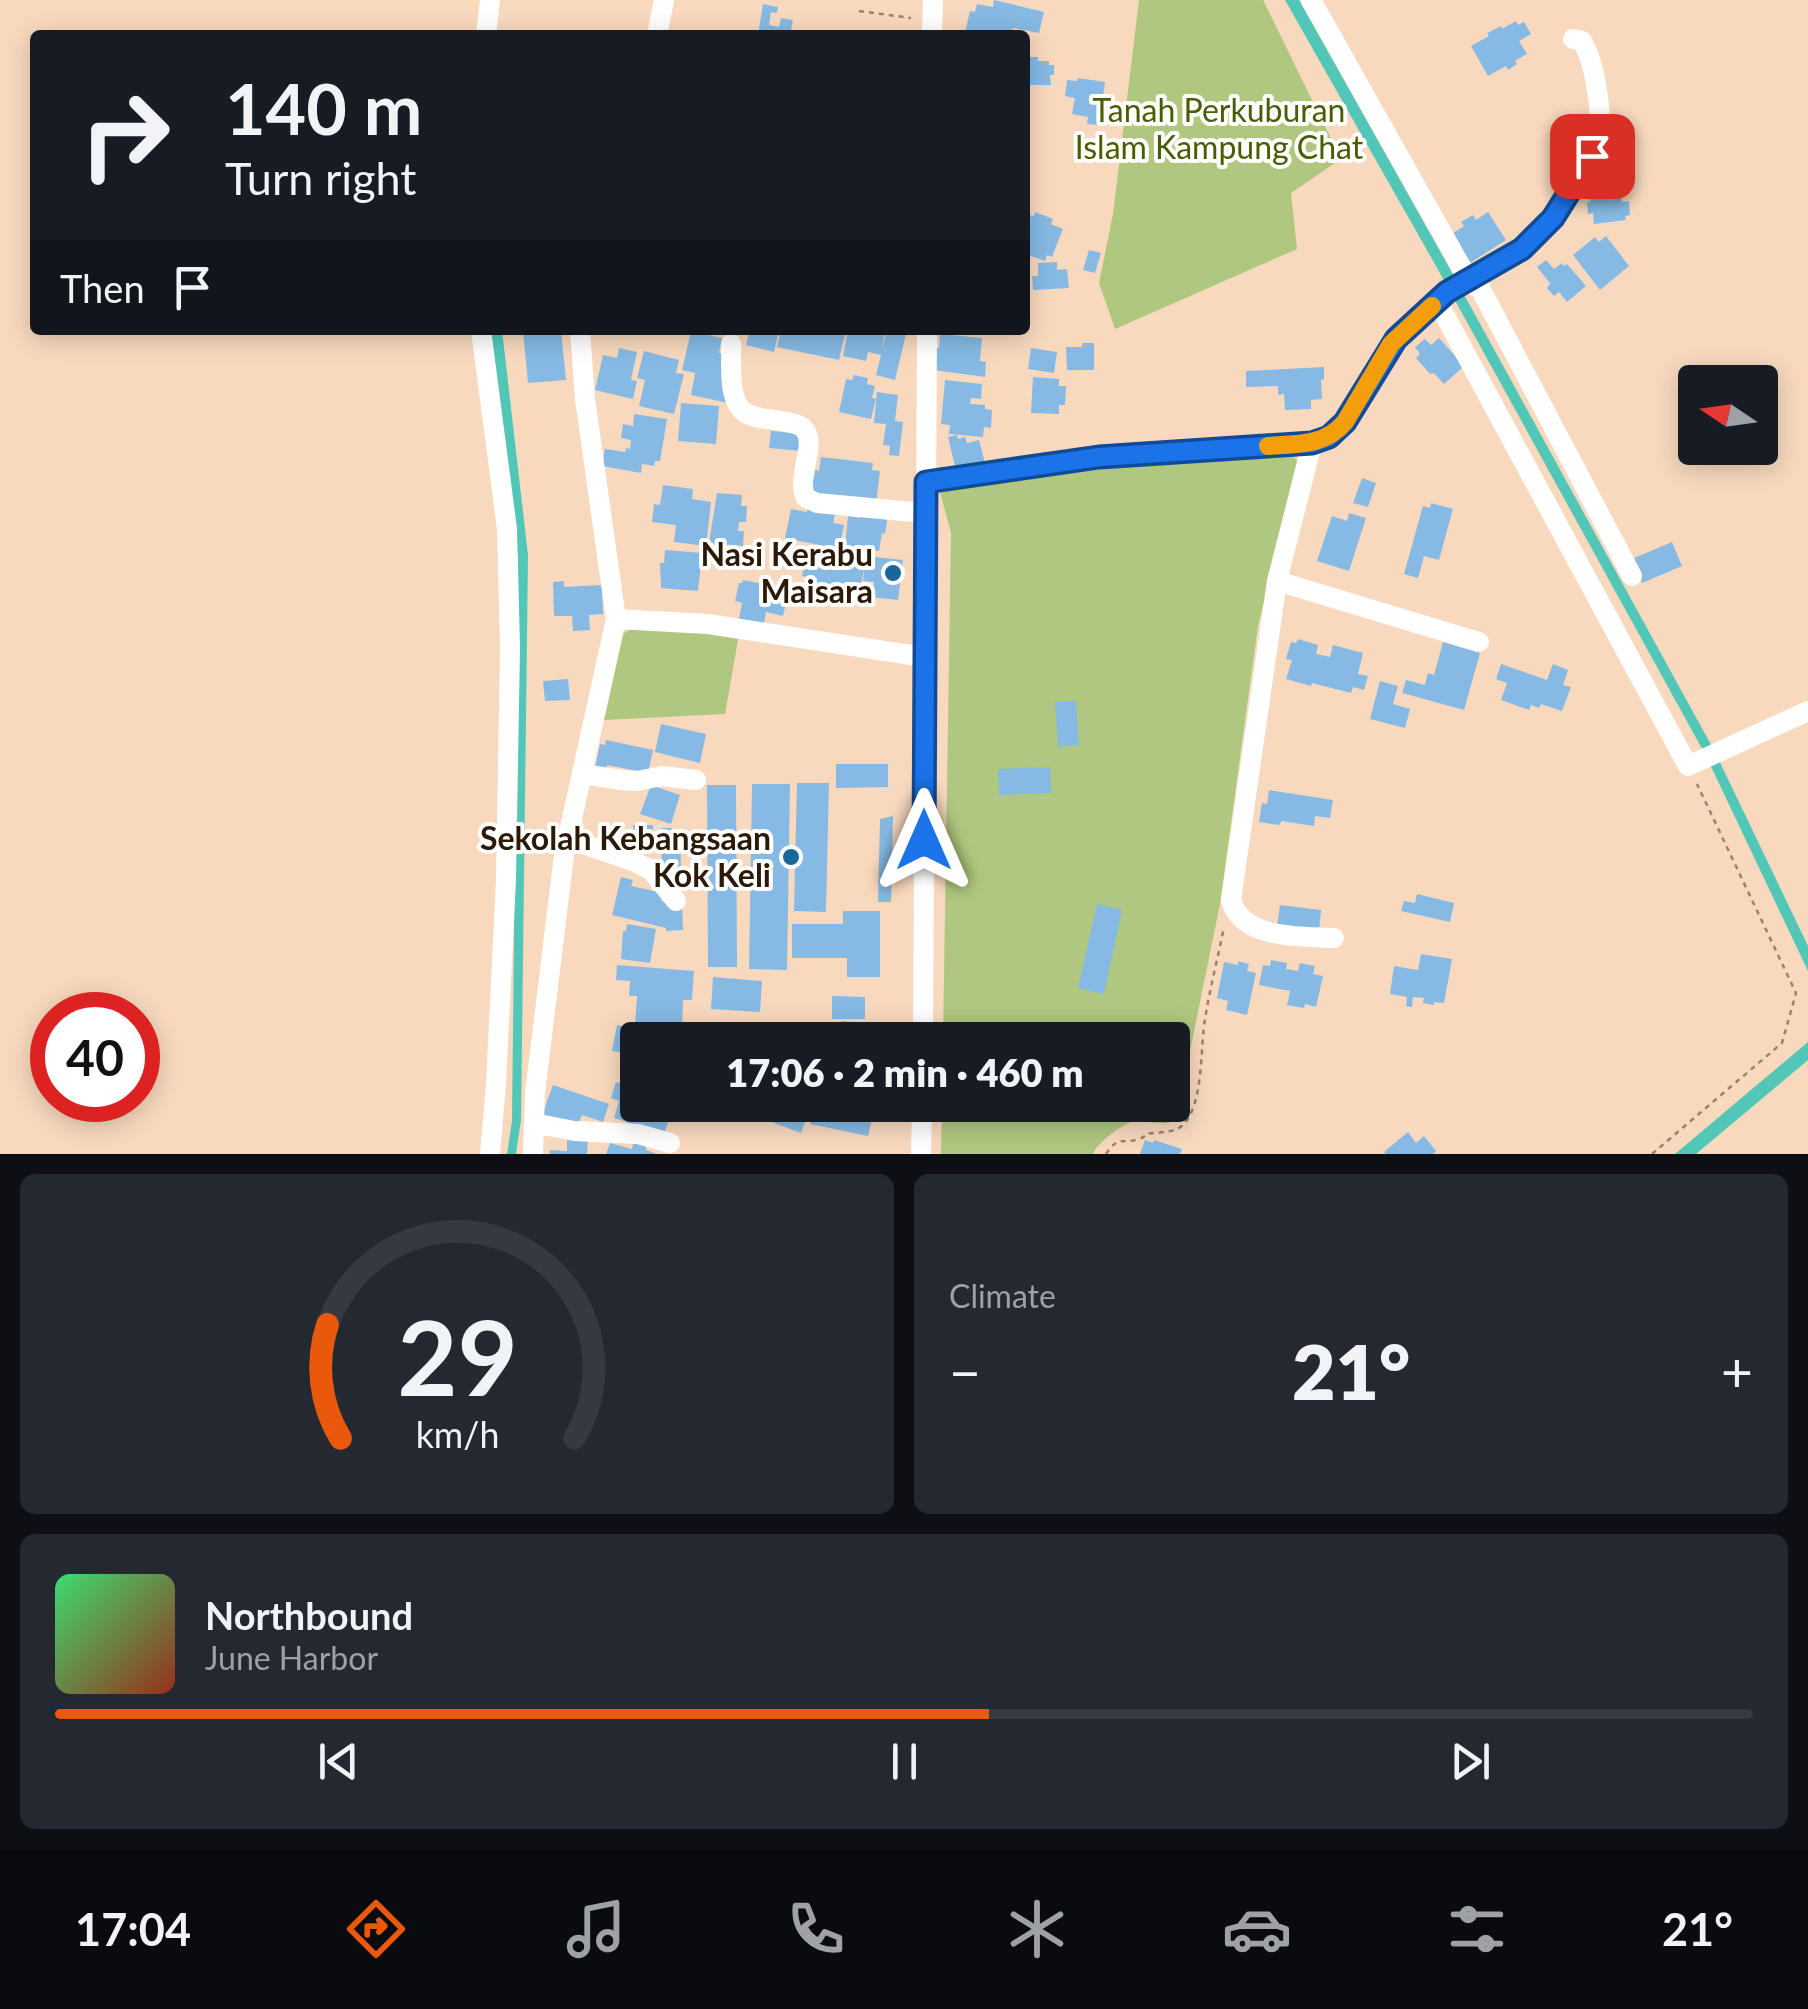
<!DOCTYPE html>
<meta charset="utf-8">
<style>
:root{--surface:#171b24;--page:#242831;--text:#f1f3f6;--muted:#9ea1a6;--line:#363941;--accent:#ea580c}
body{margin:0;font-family:Lato,sans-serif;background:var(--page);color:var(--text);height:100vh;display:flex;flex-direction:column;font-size:38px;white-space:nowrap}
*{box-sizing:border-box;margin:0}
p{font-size:32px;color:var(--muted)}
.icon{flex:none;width:55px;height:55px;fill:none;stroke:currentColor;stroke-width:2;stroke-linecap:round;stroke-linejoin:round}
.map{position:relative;height:1154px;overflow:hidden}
.side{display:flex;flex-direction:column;gap:20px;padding:20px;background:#0d0f14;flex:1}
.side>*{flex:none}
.banner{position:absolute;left:30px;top:30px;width:1000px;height:305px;border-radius:10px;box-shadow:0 5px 25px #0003;background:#171b24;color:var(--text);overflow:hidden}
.needle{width:65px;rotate:283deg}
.tools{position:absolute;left:1678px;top:365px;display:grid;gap:20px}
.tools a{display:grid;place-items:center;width:100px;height:100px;border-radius:10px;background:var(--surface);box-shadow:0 5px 25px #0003;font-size:50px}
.speed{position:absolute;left:30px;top:992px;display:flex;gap:20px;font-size:50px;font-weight:700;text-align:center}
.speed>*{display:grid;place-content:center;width:130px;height:130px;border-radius:50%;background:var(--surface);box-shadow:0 5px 25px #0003;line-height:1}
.speed .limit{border:15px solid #d22;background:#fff;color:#111}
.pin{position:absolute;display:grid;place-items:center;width:85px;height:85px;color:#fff;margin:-42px;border-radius:20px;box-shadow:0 5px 15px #0006}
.me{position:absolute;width:110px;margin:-55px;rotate:0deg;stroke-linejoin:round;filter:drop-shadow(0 0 8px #0008)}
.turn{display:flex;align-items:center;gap:35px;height:210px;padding:0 30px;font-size:45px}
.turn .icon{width:130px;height:130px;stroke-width:2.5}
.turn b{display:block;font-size:70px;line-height:85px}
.then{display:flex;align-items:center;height:95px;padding:0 30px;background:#0003;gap:20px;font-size:38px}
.big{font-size:75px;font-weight:800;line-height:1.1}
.side .tile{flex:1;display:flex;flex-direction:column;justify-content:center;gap:15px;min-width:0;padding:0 35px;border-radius:15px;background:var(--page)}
.side .dial{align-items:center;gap:0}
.dial svg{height:260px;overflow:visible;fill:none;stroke:var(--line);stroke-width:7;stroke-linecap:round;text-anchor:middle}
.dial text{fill:var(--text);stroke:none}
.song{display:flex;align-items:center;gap:30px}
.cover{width:120px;height:120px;border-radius:15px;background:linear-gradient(135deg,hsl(140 70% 55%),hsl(10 70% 35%))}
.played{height:10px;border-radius:5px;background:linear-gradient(90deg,var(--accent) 55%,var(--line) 55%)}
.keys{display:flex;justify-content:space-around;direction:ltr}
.heat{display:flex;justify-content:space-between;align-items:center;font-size:55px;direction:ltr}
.side .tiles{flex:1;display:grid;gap:20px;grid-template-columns:1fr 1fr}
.tile:last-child{grid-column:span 2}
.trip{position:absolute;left:620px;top:1022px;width:570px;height:100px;border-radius:10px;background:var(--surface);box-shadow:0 5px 25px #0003;font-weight:800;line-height:100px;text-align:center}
.dock{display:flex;height:160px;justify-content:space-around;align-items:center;background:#090b0e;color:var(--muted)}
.dock .icon{width:70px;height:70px}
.dock .active{color:var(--accent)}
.dock b{font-size:45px;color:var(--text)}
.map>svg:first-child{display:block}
.green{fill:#afc77e}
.water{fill:#52c7b8}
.building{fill:#86bae4}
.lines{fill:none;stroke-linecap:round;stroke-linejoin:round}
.path{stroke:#9b826b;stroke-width:2.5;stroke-dasharray:5 5;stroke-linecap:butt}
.minor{stroke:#fff;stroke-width:20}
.route-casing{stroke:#114b97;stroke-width:25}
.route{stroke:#1a73e8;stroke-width:18}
.slow{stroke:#f59e0b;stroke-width:18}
.poi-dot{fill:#196698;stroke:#fff;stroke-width:4}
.labels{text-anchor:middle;stroke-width:8;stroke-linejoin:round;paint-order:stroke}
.park-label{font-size:32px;fill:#485d00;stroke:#fff}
.poi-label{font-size:32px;font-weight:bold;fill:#2c1a08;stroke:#fff;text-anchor:end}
</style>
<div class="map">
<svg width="1808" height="1154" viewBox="0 0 1808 1154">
<rect width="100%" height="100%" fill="#f8d9be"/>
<!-- green -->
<path class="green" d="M 1139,0 L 1263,0 L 1341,159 L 1291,193 L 1297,249 L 1115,329 L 1099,283 L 1113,214 Z
M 1287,448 L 1298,462 L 1258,626 L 1220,904 L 1176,1120 C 1163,1127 1151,1120 1136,1121 C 1124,1122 1098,1142 1093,1154 L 941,1154 L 942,1105 L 1172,1105 L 1172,1040 L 943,1040 L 951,533 L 938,485 L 1088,464 Z
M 635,626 L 739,634 L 725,714 L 604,720 L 623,634 Z"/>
<!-- water -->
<path class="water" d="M 1285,0 L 1299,0 L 1445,260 L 1715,752 L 1808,946 L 1808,971 L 1706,756 L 1436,266 Z
M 491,330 L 502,330 L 528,555 L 521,1120 L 516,1154 L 507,1154 L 512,1121 L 518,559 Z
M 1808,1042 L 1808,1060 L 1696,1154 L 1675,1154 Z"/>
<!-- building -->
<path class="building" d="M 994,0 L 1044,12 L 1039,33 L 1013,28 L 1011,35 L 970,35 L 965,33 L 970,11 L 975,12 L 977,4 L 993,7 Z
M 763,4 L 778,7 L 777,13 L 771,12 L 769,25 L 779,27 L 781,18 L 793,20 L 790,35 L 758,35 Z
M 1516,21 L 1518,25 L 1524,22 L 1531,34 L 1519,41 L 1527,54 L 1515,61 L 1517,64 L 1508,70 L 1506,66 L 1488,76 L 1471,46 L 1489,36 L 1487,33 L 1501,26 L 1502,29 Z
M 1025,57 L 1038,57 L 1038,61 L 1049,61 L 1049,65 L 1054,65 L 1054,75 L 1050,75 L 1051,85 L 1025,85 Z
M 1078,78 L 1105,82 L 1103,98 L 1113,99 L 1112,107 L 1117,107 L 1115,119 L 1100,117 L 1099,125 L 1087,124 L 1088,117 L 1072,114 L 1075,98 L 1065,96 L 1067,80 L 1077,81 Z
M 1620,184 L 1622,202 L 1629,201 L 1630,215 L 1625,216 L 1626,220 L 1594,224 L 1593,213 L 1588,214 L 1587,202 L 1590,202 L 1589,193 L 1600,192 L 1600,186 Z
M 1035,212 L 1053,219 L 1051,224 L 1063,229 L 1052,257 L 1047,255 L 1045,261 L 1031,256 L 1028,259 L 1029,284 L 1025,284 L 1025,219 L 1028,221 L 1031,215 L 1034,216 Z
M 1488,212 L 1506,240 L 1470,263 L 1452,234 L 1464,226 L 1461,222 L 1473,215 L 1476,220 Z
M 1606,236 L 1629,266 L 1600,290 L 1573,255 L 1595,237 L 1599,242 Z
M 1089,250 L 1101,253 L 1095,273 L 1083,270 Z
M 1546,260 L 1554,269 L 1562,263 L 1564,266 L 1567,264 L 1586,286 L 1567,302 L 1559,292 L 1554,296 L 1547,288 L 1550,283 L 1537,267 Z
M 1057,262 L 1057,270 L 1067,269 L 1069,288 L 1033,290 L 1032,276 L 1038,276 L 1038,263 Z
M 547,330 L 561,330 L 566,380 L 528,383 L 523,332 Z
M 750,330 L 779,330 L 774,352 L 746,345 Z
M 781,330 L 846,330 L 839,360 L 777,347 Z
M 848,330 L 885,330 L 882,349 L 887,330 L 902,330 L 901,333 L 906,334 L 895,380 L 876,375 L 881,355 L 868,352 L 866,361 L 843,356 Z
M 691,331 L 722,338 L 719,353 L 727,355 L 728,403 L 691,395 L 695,373 L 682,370 Z
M 940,334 L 982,338 L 980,361 L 986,362 L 985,377 L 934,370 L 936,348 L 939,348 Z
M 1439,338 L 1464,366 L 1444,384 L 1434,373 L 1430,374 L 1416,358 L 1420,354 L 1415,347 L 1425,339 L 1431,345 Z
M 1082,343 L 1094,343 L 1094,370 L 1067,370 L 1066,347 L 1082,347 Z
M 619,348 L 637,352 L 631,380 L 637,381 L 633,399 L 595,390 L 603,355 L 617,358 Z
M 1031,348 L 1057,352 L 1054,373 L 1028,369 Z
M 644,351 L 679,360 L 676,373 L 684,374 L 674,414 L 639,406 L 645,380 L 637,378 Z
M 1324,367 L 1324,379 L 1321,380 L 1322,399 L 1311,400 L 1311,409 L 1285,410 L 1284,394 L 1278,395 L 1278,386 L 1246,387 L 1246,371 Z
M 854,375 L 868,378 L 867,384 L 875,386 L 872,398 L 876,399 L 871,419 L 839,412 L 846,379 L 852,380 Z
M 1033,377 L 1059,379 L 1059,386 L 1066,386 L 1065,405 L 1059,405 L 1059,414 L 1031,413 Z
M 945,380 L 982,384 L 981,399 L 971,398 L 970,404 L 985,405 L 985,409 L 992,410 L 991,428 L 984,427 L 983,437 L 949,434 L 950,425 L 941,424 Z
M 877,392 L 898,395 L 895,421 L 903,422 L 899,456 L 889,455 L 890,446 L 883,445 L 886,424 L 874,423 Z
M 681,403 L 719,406 L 716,444 L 678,441 Z
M 634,414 L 667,419 L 660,461 L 655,461 L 654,466 L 642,464 L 641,473 L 602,466 L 605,449 L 625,452 L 626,448 L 630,449 L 631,440 L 621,438 L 623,424 L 633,426 Z
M 771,431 L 804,434 L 802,451 L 769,448 Z
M 957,435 L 958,439 L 965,437 L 967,443 L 979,440 L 985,463 L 956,470 L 948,437 Z
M 821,457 L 873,463 L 872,470 L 880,471 L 876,503 L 808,495 L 810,479 L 814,479 L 815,470 L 819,471 Z
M 1362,478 L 1376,483 L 1368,507 L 1353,503 Z
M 663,485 L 693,489 L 692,499 L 711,502 L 706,546 L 674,542 L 676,525 L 652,522 L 654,504 L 660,505 Z
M 717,493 L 742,495 L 741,506 L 747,506 L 746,522 L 739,522 L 738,531 L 744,531 L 743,546 L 709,543 Z
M 1431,503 L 1453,509 L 1439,560 L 1424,556 L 1418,578 L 1404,574 L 1423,506 L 1430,508 Z
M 791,509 L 807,512 L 807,509 L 835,514 L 833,523 L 844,525 L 839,549 L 785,538 Z
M 861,511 L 888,515 L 885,534 L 882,533 L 879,551 L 845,547 L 848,516 L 860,518 Z
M 1349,513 L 1366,518 L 1349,571 L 1317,561 L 1332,516 L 1347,521 Z
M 1672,542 L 1682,566 L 1642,583 L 1632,559 Z
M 665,550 L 702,553 L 698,591 L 661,588 L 660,563 L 664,563 Z
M 818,550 L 866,560 L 860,589 L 842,586 L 840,591 L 809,585 L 811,578 L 802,576 L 805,563 L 814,566 Z
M 866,556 L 903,560 L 898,600 L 872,597 L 874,582 L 863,581 Z
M 743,580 L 808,592 L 805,607 L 786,603 L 783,616 L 766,612 L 764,623 L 739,619 L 742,603 L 735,601 L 739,583 L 742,583 Z
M 564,581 L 564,587 L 602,585 L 603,614 L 589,615 L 590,630 L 573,631 L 572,616 L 554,616 L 553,582 Z
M 1298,639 L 1318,645 L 1316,654 L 1330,657 L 1333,645 L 1363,653 L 1358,674 L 1368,676 L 1364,690 L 1353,687 L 1351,693 L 1312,683 L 1311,686 L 1286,679 L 1292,660 L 1286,659 L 1291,642 L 1296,643 Z
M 1443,642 L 1480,653 L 1464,710 L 1402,693 L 1406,680 L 1425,685 L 1428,673 L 1434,675 Z
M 1501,664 L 1547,680 L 1553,664 L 1568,670 L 1563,685 L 1571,687 L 1562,711 L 1541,704 L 1539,708 L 1531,705 L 1529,710 L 1501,700 L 1507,683 L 1496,679 Z
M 568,679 L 570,700 L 545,701 L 543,681 Z
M 1380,681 L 1398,686 L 1393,704 L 1410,709 L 1405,728 L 1370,719 Z
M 1076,701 L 1079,745 L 1058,747 L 1055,702 Z
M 661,724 L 706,734 L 700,763 L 655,752 Z
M 606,740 L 653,750 L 648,773 L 607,765 L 606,771 L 595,768 L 600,744 L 605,745 Z
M 836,764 L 888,764 L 888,787 L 836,788 Z
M 1050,767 L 1051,793 L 999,795 L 998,769 Z
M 797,783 L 829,783 L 826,912 L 794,911 Z
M 752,784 L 790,784 L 787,970 L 749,969 Z
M 651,785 L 680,795 L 671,824 L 640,814 Z
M 707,785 L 736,785 L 737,967 L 708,967 Z
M 1269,790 L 1333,800 L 1330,818 L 1315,816 L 1314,826 L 1282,821 L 1279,825 L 1259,822 L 1262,803 L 1267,804 Z
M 893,816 L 891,902 L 878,902 L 880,819 Z
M 633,825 L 653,825 L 654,852 L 627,853 L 626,832 L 634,832 Z
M 661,828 L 672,828 L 673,832 L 680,832 L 681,871 L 662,872 Z
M 621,877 L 633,880 L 631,886 L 663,893 L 661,901 L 682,903 L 683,930 L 666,931 L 666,928 L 612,915 Z
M 1417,894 L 1454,903 L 1450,922 L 1401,911 L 1404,901 L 1415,903 Z
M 1097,904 L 1122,910 L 1104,994 L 1078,988 Z
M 1280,905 L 1321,910 L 1319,932 L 1277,926 Z
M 843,911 L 880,911 L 880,977 L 847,977 L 847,958 L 792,958 L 792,924 L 843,924 Z
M 627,924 L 656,929 L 650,963 L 621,959 L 623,931 L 626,931 Z
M 1421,954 L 1452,959 L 1444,1003 L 1434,1002 L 1434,1005 L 1423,1003 L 1424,998 L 1413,997 L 1412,1007 L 1406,1006 L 1407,997 L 1390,994 L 1394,966 L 1418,970 Z
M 1271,960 L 1287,963 L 1286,969 L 1298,971 L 1300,963 L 1315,966 L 1313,974 L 1323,976 L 1316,1007 L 1305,1004 L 1304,1008 L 1287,1005 L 1290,991 L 1259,985 L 1263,965 L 1270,966 Z
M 1238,961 L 1249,964 L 1247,971 L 1256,973 L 1247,1015 L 1226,1010 L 1228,1001 L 1217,998 L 1224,962 L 1238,965 Z
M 617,965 L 694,971 L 692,1000 L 683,1000 L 682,1029 L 635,1026 L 637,996 L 629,996 L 630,981 L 616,980 Z
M 713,977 L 762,981 L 760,1012 L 711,1009 Z
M 832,996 L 865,997 L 865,1019 L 832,1019 Z
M 842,1021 L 866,1024 L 864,1040 L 819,1040 L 821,1027 L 841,1029 Z
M 869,1023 L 892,1025 L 891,1035 L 898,1036 L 898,1040 L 869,1040 Z
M 617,1025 L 671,1035 L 670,1040 L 638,1040 L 638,1055 L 612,1051 Z
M 626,1077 L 638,1080 L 638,1105 L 663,1105 L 662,1107 L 672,1111 L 664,1134 L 614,1118 L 619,1101 L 611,1098 L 616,1082 L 623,1084 Z
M 553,1085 L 609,1104 L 603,1122 L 582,1115 L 577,1127 L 542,1115 Z
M 738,1105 L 801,1105 L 810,1108 L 801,1133 L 736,1109 Z
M 814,1105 L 852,1105 L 874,1110 L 868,1136 L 810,1124 Z
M 1408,1132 L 1416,1143 L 1424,1136 L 1436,1151 L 1433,1154 L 1386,1154 L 1384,1152 Z
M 567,1138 L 588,1140 L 587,1154 L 550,1154 L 550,1150 L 567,1151 Z
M 634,1139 L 647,1143 L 646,1150 L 657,1154 L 606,1154 L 610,1143 L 632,1149 Z
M 1145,1140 L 1153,1143 L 1154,1140 L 1182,1149 L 1180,1154 L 1140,1154 Z"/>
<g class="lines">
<!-- path -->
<path class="path" d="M 859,11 L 911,18
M 1106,1154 C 1118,1135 1124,1144 1139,1139 C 1152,1134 1140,1134 1154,1133 C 1164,1132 1175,1132 1183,1125 C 1204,1104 1200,1047 1205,1019 C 1210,988 1218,957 1224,927
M 1652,1154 L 1782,1043 L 1796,993 L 1697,784"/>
<!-- minor -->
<path class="minor" d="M 1311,0 L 1468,279
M 486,35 L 490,0
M 657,35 L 664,0
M 932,35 L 933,0
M 1460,284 L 1470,284 L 1480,288 L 1632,576
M 1437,301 L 1688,766 L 1808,711
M 481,330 L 507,529 L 510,647 L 506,879 L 496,1084 L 490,1154
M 731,344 C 732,362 727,399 744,412 C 754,419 770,419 782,421 C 789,423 799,423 804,429 C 818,444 795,478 806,498 L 817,503 L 924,513
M 1312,443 L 1277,581 L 1231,900 C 1242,940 1301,936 1334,938
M 926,482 L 1099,457 L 1312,443 C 1320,441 1327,439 1333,434 C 1360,415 1372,363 1396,338 C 1411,322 1430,305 1447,292 C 1469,275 1497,266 1520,250 C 1546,231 1592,169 1598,138 C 1603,113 1595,63 1582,41 L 1573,39
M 1277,581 L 1479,642
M 616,619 L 708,624 L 924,657
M 582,774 L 622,780 L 637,781 L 662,776 L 696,780
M 568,839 L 633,861 L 651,870 L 676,901
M 923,1040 L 927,330
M 534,1123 L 574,1131 L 638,1134 L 670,1143
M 533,1154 L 535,1093 L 564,855 L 616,619 L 585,399 L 580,330
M 921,1154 L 922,1105"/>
</g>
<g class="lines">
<defs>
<path id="route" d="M 924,840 L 926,482 L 1099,457 L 1312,443 L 1329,437 L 1345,422 L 1396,339 L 1447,292 L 1522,249 L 1553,218 L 1592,156"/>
</defs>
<!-- route casing -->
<use href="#route" class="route-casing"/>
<!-- route -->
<use href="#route" class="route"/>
<!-- slow -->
<path class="slow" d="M 1268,446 C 1297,444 1325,446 1345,422 L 1391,344 L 1432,306"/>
</g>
<!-- markers -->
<g class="poi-dot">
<circle cx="893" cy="573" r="10"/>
<circle cx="791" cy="857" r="10"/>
</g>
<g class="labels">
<!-- park labels -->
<g class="park-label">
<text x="1219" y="122">Tanah Perkuburan<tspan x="1219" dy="37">Islam Kampung Chat</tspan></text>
</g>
<!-- poi labels -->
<g class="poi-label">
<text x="873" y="566">Nasi Kerabu<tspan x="873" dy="37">Maisara</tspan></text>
<text x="771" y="850">Sekolah Kebangsaan<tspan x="771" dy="37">Kok Keli</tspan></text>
</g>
</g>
</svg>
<div class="tools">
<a><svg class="needle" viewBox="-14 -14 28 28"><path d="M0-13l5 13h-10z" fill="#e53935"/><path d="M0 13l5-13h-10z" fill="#9ea1a6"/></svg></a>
</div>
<div class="speed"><div class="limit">40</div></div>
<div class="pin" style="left:1592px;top:156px;background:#d93025"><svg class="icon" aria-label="arrive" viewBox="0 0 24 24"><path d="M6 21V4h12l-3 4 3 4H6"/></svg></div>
<svg class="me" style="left:924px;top:840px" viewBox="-20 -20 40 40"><path d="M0-17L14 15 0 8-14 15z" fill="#1a73e8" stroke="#fff" stroke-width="4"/></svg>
<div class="trip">17:06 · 2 min · 460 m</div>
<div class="banner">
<div class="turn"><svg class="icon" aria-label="right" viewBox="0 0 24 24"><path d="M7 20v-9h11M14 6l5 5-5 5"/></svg><div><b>140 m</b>Turn right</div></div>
<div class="then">Then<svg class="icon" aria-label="arrive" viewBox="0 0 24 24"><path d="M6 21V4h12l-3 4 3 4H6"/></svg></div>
</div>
</div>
<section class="side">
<div class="tiles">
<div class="tile dial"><svg viewBox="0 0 100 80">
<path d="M14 69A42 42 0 1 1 86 69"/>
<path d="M14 69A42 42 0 0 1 10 34" stroke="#ea580c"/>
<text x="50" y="56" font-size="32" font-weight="700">29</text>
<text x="50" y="72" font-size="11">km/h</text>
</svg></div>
<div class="tile"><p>Climate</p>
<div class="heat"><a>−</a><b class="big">21°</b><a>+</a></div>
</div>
<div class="tile">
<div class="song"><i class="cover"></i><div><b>Northbound</b><p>June Harbor</p></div></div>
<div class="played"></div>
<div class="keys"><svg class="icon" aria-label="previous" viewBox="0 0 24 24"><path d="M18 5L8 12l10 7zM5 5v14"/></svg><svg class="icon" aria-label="pause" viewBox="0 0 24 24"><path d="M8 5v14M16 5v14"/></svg><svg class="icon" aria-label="next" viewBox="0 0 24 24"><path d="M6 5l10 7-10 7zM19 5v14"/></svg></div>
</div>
</div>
</section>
<nav class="dock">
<b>17:04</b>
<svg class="icon active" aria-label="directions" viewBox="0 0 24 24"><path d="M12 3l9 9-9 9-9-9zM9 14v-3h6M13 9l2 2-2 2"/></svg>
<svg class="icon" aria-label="music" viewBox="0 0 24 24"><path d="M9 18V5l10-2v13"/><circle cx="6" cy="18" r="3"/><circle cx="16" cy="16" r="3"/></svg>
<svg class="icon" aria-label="phone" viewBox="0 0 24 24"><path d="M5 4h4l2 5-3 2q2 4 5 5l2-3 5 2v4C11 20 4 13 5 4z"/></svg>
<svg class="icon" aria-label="climate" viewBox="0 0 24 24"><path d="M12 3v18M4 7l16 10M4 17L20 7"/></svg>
<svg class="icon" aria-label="car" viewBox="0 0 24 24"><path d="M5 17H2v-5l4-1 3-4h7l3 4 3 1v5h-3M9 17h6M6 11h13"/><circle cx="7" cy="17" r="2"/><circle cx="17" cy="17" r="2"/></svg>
<svg class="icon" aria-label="filters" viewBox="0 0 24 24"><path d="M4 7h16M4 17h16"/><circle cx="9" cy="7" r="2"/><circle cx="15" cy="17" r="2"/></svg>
<b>21°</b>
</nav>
